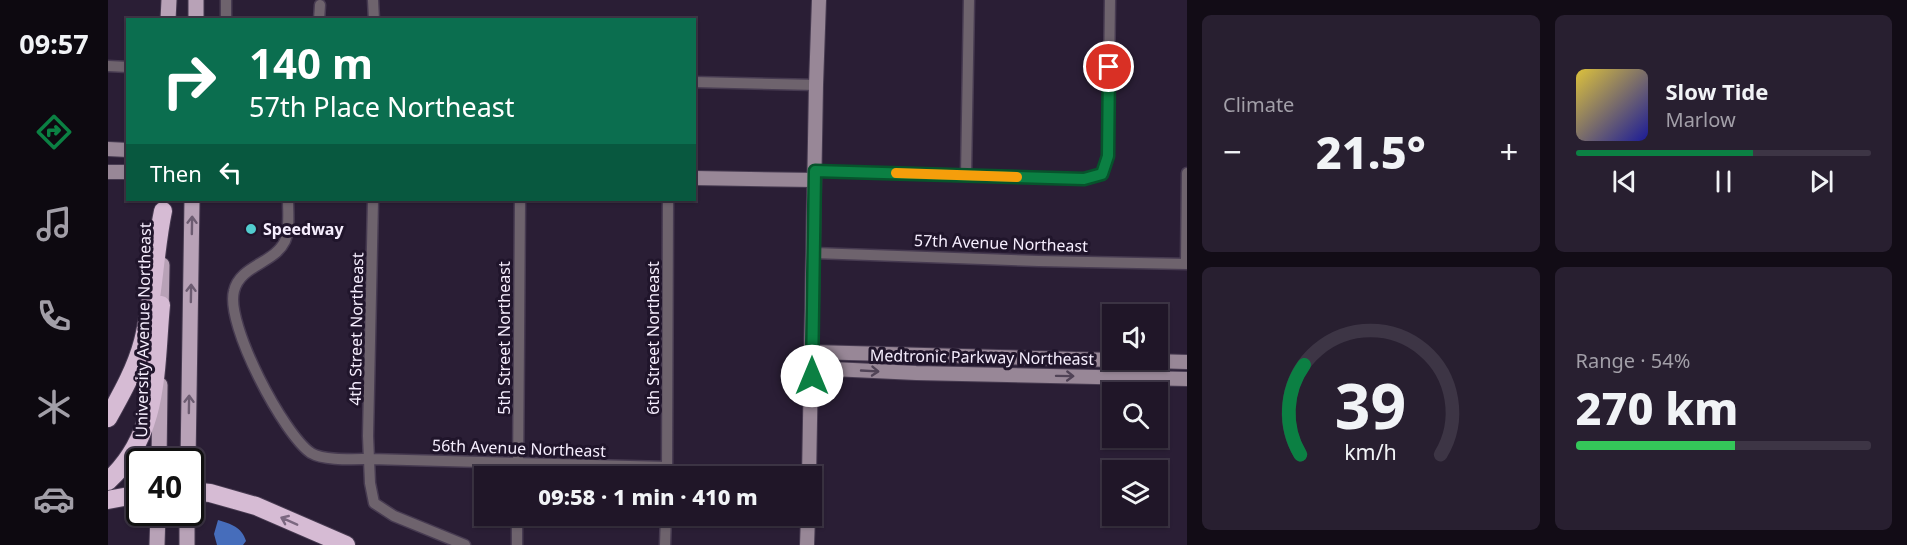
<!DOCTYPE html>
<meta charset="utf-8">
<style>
:root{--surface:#201628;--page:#281f30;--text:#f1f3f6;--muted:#a29fa8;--line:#3d3545;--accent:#0b8043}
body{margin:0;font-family:"Noto Sans",sans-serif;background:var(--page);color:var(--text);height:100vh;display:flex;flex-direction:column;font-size:22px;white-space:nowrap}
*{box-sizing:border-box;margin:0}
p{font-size:20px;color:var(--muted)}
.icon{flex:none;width:33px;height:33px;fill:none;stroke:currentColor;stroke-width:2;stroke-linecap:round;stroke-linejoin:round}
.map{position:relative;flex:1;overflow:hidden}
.side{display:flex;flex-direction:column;gap:15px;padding:15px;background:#120c16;width:720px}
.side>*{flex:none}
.guide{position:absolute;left:18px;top:18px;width:570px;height:183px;border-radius:0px;box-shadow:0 2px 4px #0004,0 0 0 2px var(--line);background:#0b6e4f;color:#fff;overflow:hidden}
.fabs{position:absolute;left:994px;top:304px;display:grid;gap:12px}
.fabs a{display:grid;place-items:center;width:66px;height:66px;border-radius:0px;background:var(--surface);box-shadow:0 2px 4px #0004,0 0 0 2px var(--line);font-size:30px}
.speed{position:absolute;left:18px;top:448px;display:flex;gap:12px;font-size:30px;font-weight:700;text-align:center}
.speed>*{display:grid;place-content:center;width:78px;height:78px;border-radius:50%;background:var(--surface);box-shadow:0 2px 4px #0004,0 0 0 2px var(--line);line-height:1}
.speed .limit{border:3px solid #111;border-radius:9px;background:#fff;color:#111}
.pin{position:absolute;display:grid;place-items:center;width:51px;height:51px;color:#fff;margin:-26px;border:3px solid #fff;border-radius:50%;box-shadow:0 2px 6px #0007}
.me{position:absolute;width:66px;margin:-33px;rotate:0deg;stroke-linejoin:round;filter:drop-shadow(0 0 4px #0008)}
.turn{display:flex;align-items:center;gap:21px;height:126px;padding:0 24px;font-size:27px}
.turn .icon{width:78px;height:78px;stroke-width:2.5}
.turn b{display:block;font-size:42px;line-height:51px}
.then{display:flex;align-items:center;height:57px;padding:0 24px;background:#0003;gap:12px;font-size:22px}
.big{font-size:45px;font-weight:800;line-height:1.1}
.side .widget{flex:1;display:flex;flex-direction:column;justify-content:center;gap:9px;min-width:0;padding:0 21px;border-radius:9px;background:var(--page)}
.side .dial{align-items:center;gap:0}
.dial svg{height:156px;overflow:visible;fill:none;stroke:var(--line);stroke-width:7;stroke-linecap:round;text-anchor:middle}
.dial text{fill:var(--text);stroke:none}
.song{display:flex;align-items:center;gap:18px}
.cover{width:72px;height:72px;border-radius:9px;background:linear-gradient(135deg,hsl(50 70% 55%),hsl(240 70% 35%))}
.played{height:6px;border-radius:3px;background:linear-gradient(90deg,var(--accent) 60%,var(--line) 60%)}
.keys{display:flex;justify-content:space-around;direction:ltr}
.heat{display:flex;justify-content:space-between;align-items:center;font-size:33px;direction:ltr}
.charge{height:9px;border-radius:4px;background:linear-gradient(90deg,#34c759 54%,var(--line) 0)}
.side .tiles{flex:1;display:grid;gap:15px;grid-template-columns:repeat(2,1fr)}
.trip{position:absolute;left:366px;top:466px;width:348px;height:60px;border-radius:0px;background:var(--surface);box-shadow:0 2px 4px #0004,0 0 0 2px var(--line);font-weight:800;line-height:60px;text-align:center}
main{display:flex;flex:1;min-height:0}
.menu{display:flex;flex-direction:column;width:108px;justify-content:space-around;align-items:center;background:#0d0910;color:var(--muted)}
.menu .icon{width:42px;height:42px}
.menu .active{color:var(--accent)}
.menu b{font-size:27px;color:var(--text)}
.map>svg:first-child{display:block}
.water{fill:#466dbb}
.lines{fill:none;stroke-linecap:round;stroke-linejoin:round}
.street-casing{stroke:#473b51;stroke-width:13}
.secondary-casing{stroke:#473b51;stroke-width:16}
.primary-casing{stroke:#473b51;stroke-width:17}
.highway-casing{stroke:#473b51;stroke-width:20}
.street{stroke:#6e636d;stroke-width:10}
.secondary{stroke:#988797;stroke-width:14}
.primary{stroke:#b8a2b7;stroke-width:15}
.highway{stroke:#d6bbd4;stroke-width:18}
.oneway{stroke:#6c5c71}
.oneway2{stroke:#504356}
.oneway3{stroke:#7b6880}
.route-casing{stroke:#07532c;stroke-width:15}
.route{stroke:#0b8043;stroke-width:10}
.slow{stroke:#f59e0b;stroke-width:10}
.poi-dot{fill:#52cdcf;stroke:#20152b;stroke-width:2}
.labels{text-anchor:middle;stroke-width:6;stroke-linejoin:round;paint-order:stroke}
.poi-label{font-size:16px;font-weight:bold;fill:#f6eefe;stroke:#20152b;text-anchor:start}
.street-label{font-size:16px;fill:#f6eefe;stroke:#20152b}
</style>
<main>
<nav class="menu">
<b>09:57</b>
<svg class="icon active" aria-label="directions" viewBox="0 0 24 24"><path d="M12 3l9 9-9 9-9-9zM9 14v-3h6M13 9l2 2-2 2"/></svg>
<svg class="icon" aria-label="music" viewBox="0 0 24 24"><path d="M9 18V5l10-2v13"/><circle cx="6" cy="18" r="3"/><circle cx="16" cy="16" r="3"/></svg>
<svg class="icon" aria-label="phone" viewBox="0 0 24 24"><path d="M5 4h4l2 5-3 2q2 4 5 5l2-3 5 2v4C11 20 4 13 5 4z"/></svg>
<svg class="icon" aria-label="climate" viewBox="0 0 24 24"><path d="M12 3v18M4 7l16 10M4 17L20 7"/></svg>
<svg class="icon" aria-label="car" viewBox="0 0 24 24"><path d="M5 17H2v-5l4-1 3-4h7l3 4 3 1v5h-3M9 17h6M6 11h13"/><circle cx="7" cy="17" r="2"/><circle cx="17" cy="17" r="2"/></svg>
</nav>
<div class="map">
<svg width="1079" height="545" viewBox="0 0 1079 545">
<rect width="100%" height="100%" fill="#2a1e35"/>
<!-- water -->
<path class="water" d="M 110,520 C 123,524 134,527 138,541 L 135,545 L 109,545 L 106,534 Z"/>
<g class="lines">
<defs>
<path id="street" d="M 265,0 L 266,20
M 118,20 L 118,0
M 211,20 L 212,5
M 0,66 L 20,67
M 586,82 L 708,85
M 707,171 L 976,179 L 994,174 L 1000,156 L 1002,0
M 858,176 L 861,0
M 180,200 C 180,212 182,229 177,241 C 166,264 132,265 126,291 C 117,324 176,435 203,453 C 216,461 247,459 262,459 L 559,467
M 265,200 L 260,436 L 262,483 L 266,503 L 286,516 L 357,545
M 706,253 L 931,261 L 1079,264
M 1078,263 L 1079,173
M 410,477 L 412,200
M 559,477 L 560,200
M 409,545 L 409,516
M 557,545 L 558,516"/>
<path id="secondary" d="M 0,149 L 20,150
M 0,172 L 20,172
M 586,178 L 706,180
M 704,352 L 1005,360
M 1010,360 L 1079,362
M 703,368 L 808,373 L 1079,379
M 701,477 L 708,85 L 711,0
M 699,545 L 700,516"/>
<path id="primary" d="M 60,20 L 61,0
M 88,20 L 88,0
M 53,316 L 54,265
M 51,462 L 52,385
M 80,462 L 84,200
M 49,545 L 50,513
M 79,545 L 79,513"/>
<path id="highway" d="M 0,418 C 14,393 28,368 35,341 C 46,299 46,254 55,211
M 0,481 C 52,434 47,369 53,305
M 82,491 L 102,493 L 148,506 L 238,545
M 0,500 L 32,494"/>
</defs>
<!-- street casing -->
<use href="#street" class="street-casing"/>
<!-- secondary casing -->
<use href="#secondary" class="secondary-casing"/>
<!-- primary casing -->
<use href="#primary" class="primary-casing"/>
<!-- highway casing -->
<use href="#highway" class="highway-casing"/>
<!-- street -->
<use href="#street" class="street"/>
<!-- secondary -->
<use href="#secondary" class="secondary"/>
<!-- primary -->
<use href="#primary" class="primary"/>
<!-- highway -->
<use href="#highway" class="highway"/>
</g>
<!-- one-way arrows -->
<defs><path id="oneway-shaft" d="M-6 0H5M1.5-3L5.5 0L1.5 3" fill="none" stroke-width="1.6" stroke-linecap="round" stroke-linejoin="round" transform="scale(1.5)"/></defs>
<g class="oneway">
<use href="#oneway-shaft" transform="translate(84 225) rotate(-89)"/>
<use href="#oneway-shaft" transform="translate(83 293) rotate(-89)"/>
<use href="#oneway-shaft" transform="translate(81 404) rotate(-89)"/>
</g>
<g class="oneway2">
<use href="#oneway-shaft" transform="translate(762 371) rotate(3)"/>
<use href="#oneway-shaft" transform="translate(957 376) rotate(1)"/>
</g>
<use class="oneway3" href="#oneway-shaft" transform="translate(181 521) rotate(-156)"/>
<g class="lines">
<defs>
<path id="route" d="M 704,376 L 707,171 L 976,179 L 994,174 L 1000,156 L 1001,67"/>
</defs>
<!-- route casing -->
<use href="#route" class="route-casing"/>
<!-- route -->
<use href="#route" class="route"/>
<!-- slow -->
<path class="slow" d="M 788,173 L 909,177"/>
</g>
<!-- markers -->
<circle class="poi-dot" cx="143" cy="229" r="6"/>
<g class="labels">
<!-- poi labels -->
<g class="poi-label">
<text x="155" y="235">Speedway</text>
</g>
<!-- street labels -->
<g class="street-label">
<text transform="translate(893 243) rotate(2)" y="6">57th Avenue Northeast</text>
<text transform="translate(248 329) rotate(-89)" y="6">4th Street Northeast</text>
<text transform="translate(35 330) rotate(-89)" y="6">University Avenue Northeast</text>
<text transform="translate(396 338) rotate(-90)" y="6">5th Street Northeast</text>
<text transform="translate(545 338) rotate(-90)" y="6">6th Street Northeast</text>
<text transform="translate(874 357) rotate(1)" y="6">Medtronic Parkway Northeast</text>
<text transform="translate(411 448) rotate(2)" y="6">56th Avenue Northeast</text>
</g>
</g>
</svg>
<div class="fabs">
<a><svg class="icon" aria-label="sound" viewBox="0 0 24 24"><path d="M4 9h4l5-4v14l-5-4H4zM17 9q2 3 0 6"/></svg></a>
<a><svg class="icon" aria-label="search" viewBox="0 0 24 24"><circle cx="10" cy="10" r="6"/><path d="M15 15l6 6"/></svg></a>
<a><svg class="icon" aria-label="layers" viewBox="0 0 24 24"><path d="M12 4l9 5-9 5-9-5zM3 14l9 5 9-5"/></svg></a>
</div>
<div class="speed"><div class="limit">40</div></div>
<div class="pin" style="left:1001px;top:67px;background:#d93025"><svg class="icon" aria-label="arrive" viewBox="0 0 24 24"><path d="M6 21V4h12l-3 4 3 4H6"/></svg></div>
<svg class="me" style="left:704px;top:376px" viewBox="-20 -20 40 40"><circle r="19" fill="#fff"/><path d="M0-13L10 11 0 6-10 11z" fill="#0b8043"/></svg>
<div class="trip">09:58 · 1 min · 410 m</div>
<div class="guide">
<div class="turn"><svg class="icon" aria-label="right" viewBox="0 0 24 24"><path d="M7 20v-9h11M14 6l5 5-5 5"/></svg><div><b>140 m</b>57th Place Northeast</div></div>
<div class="then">Then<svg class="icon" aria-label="left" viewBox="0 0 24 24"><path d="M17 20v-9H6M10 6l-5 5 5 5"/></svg></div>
</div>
</div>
<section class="side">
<div class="tiles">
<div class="widget"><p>Climate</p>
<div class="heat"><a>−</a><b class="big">21.5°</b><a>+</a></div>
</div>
<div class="widget">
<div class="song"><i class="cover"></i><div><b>Slow Tide</b><p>Marlow</p></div></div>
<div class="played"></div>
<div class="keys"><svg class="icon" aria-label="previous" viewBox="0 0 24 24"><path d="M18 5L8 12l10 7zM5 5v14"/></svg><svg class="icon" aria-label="pause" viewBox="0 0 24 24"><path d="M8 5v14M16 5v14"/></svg><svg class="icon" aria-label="next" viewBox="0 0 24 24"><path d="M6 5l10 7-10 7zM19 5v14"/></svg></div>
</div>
<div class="widget dial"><svg viewBox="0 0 100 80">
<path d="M14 69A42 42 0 1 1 86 69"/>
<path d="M14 69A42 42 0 0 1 16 23" stroke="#0b8043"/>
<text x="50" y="56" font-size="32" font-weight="700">39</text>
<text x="50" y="72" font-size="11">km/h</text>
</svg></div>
<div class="widget"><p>Range · 54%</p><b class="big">270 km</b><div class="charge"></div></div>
</div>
</section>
</main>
